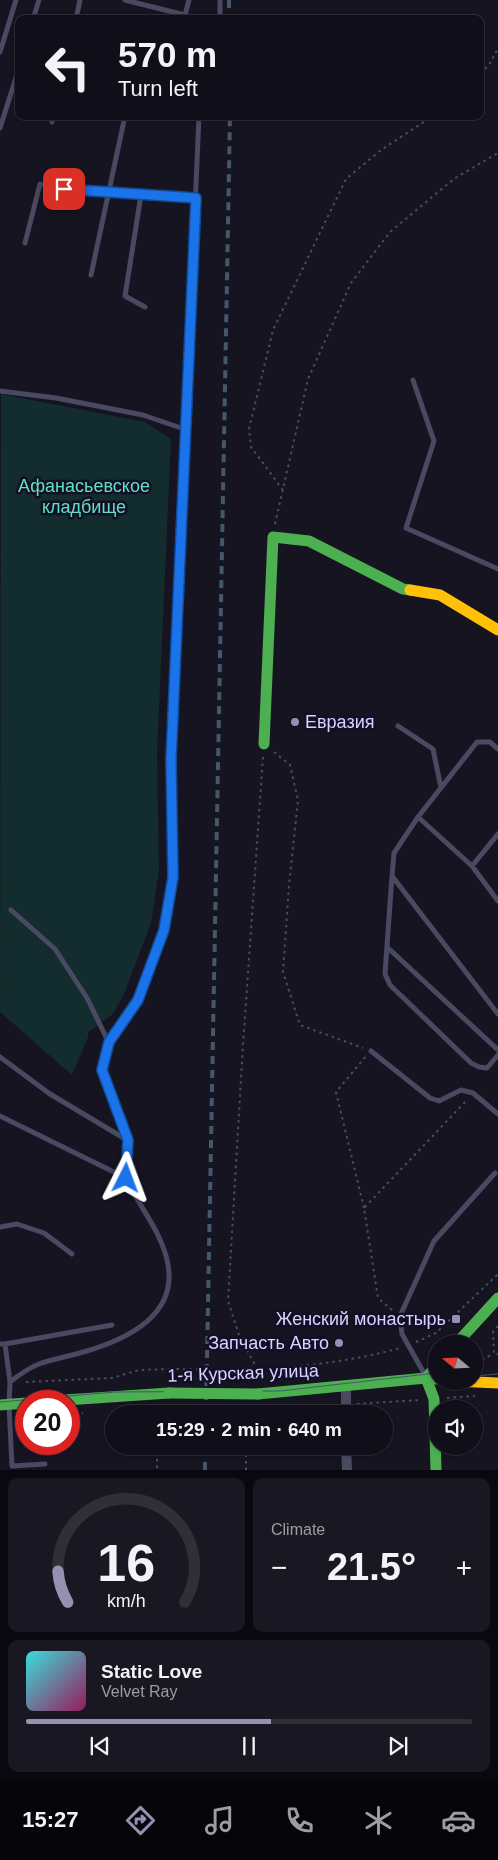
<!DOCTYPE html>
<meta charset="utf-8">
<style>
:root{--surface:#100f19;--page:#191822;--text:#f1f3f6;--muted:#9c9ca2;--line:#302f38;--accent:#9591b1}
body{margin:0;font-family:Arial,sans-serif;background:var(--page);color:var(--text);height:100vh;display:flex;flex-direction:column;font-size:19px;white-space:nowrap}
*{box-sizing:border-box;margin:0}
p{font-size:16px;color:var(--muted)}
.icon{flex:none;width:28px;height:28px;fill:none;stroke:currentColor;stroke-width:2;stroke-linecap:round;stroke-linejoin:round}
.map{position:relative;height:1470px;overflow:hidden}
.side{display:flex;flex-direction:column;gap:8px;padding:8px;background:#09080e;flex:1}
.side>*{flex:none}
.guide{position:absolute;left:15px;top:15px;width:469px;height:105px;border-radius:10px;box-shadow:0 1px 4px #0004,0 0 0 1px var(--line);background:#100f19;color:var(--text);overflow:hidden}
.needle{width:32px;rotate:289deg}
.tools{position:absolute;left:428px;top:1335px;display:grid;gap:10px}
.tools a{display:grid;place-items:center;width:55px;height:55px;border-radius:50%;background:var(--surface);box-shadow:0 1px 4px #0004,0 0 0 1px var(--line);font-size:25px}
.speed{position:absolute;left:15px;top:1390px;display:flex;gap:10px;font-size:25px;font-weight:700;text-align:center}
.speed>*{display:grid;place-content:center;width:65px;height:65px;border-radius:50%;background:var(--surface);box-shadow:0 1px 4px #0004,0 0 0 1px var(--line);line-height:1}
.speed .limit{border:8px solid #d22;background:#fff;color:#111}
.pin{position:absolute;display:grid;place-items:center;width:42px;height:42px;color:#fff;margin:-21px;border-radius:10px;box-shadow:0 2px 8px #0006}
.me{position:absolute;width:55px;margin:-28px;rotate:3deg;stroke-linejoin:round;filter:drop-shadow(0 0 4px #0008)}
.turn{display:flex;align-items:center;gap:18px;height:105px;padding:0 20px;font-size:22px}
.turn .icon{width:65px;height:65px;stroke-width:2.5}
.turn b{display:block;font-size:35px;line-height:42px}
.big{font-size:38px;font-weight:600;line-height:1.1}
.side .tile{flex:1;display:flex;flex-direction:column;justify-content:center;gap:8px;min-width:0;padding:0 18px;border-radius:10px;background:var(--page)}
.side .dial{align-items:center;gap:0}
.dial svg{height:130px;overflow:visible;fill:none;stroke:var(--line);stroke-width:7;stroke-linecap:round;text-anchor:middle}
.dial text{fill:var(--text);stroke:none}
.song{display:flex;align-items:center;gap:15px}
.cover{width:60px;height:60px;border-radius:8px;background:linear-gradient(135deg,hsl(180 70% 55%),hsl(330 70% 35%))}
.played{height:5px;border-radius:2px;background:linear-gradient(90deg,var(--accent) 55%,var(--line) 55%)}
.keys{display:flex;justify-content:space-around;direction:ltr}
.heat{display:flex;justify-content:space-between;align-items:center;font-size:28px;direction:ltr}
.side .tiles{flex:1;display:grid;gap:8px;grid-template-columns:1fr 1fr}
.tile:last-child{grid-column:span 2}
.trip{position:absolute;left:105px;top:1405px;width:288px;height:50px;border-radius:25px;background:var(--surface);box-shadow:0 1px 4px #0004,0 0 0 1px var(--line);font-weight:600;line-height:50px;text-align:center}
.tabs{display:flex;height:80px;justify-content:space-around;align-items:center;background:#06060a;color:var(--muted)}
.tabs .icon{width:35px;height:35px}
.tabs .selected{color:var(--accent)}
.tabs b{font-size:22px;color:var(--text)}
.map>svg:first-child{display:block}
.green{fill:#132c2d}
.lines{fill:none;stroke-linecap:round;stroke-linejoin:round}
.path{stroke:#44505f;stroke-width:2;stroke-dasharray:2.5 4;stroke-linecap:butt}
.lane{stroke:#4a4962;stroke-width:5}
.street{stroke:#4a4962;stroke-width:10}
.fast{stroke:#4caf50;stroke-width:11}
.slow{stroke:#ffc107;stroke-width:11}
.tram{stroke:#43596b;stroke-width:1}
.rail{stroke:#43596b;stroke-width:4;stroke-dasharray:8 6;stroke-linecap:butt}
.path-bridge{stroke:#44505f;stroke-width:2;stroke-dasharray:2.5 4;stroke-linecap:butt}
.fast-bridge{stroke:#4caf50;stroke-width:11}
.route-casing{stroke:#114b97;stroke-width:12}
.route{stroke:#1a73e8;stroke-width:9}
.poi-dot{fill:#9591b1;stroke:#130f26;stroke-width:2}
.labels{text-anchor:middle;stroke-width:5;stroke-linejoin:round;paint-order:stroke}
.park-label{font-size:18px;fill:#5fe0c0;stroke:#130f26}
.poi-label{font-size:18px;fill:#d9d4ff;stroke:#130f26;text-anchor:end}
.street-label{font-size:18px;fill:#d9d4ff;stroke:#130f26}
</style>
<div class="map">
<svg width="498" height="1470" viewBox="0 0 498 1470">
<rect width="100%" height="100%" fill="#161421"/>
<!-- green -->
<path class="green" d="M 1,394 L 145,422 L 171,439 L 157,754 L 159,870 L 151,923 L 124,994 L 113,1014 L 88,1032 L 88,1037 L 72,1075 L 0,1012 Z"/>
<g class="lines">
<!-- path -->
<path class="path" d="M 480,73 L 489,65 L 498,48
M 283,490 L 251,447 L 249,429 L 273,330 L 346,179 L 381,150 L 433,116
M 275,524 L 308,379 L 351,283 L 390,232 L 455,178 L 498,153
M 274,752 L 290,765 L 298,800 L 289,885 L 283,972 L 300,1025 L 363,1048
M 263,757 L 243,1045 L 228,1301 L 240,1338 L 258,1370 C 306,1366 353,1361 400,1348
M 364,1208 L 336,1092 L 366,1056
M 392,1310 L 378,1298 L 364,1208 L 468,1099
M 498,1326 L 493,1332 L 494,1354 L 498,1354
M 416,1342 L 436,1333 L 498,1274
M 482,1360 L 493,1354
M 26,1382 L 112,1378 L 139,1370 L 170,1369
M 447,1398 L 475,1396
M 357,1404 L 420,1400
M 121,1411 L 145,1414
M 273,1414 L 289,1409 L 335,1406
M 69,1415 L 83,1413
M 19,1420 L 26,1419
M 157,1446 L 157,1470
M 246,1470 L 246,1446"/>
<!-- lane -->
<path class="lane" d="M 125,0 L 185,15 L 187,19
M 220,0 L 220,19
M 185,15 L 189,0
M 33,19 L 39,0
M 76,19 L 80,0
M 0,52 L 16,0
M 52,122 L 53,116
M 0,128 L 19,68
M 141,195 L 125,296 L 145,307
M 25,243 L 40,184 L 64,189 L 196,199
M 91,275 L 125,116
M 413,380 L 434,441 L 406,528 L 498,569
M 0,391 L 56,398 L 143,415 L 184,429
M 398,726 L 433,749 L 441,788
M 498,749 L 490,742 L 477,742 L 418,817 L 472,866 L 498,901
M 418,817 L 394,853 L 392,876 L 498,1014
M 472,866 L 498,834
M 392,876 L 385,974 L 390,985 L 471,1063 L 479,1067 L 487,1068 L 498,1055
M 11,910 L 55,949 L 87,998 L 109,1043
M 387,947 L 498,1050
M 371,1051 L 430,1098 L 439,1101 L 461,1090 L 473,1093 L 498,1114
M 0,1057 L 50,1094 L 127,1140
M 0,1116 L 126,1178 C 138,1205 158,1227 166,1256 C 183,1314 127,1340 80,1353 C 66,1357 52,1359 39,1364 C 28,1368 19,1375 10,1382 L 9,1405 L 12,1466 L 45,1464
M 126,1178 L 128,1140 L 102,1070 L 109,1043 L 138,1001 L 164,930 L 173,877 L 171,760 L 199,116
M 0,1227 L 17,1224 L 44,1233 L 72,1254
M 0,1344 L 5,1344 L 10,1382
M 5,1344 L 112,1325
M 425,1375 L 402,1334 L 400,1316 L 434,1241 L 495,1173"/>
<!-- street -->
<path class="street" d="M 346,1386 L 346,1414
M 346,1446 L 347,1470"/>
<!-- fast -->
<path class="fast" d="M 264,744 L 273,537 L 309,541 L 403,589 L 410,590
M 456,1344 L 498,1298
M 436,1379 L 426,1378 L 434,1399 L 436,1470
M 258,1394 L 426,1378 L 436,1366
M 51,1401 L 169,1393
M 0,1405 L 26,1403"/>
<!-- slow -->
<path class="slow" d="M 410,590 L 440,595 L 498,630
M 454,1381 L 498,1383"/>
<!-- tram -->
<path class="tram" d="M 474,1376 L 498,1374
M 0,1402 L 115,1392 L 280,1391 L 436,1373"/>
<!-- rail -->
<path class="rail" d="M 229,0 L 229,19
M 206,1414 L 230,116
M 205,1470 L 205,1446"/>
<!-- path-bridge -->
<path class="path-bridge" d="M 170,1369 L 258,1370"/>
<!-- fast-bridge -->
<path class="fast-bridge" d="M 169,1393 L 258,1394"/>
</g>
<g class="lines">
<defs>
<path id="route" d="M 64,189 L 196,198 L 171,760 L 173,877 L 164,930 L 138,1000 L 109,1042 L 102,1070 L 128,1140 L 126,1178"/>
</defs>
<!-- route casing -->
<use href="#route" class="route-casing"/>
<!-- route -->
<use href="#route" class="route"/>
</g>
<!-- markers -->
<g class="poi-dot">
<circle cx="295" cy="722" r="5"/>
<rect x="451" y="1314" width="10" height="10" rx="2.5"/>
<circle cx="339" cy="1343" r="5"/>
</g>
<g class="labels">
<!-- park labels -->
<g class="park-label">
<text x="84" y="492">Афанасьевское<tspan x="84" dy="21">кладбище</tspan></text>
</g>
<!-- poi labels -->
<g class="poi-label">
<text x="305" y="728" text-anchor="start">Евразия</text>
<text x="446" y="1325">Женский монастырь</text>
<text x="329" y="1349">Запчасть Авто</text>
</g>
<!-- street labels -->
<g class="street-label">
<text transform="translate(243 1373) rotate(-2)" y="6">1-я Курская улица</text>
</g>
</g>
</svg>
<div class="tools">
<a><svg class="needle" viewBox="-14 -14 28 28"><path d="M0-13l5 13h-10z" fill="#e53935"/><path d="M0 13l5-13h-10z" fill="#9c9ca2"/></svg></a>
<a><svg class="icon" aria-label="sound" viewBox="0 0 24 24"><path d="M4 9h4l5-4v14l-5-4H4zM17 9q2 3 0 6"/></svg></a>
</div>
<div class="speed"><div class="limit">20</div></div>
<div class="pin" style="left:64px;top:189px;background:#d93025"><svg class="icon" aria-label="arrive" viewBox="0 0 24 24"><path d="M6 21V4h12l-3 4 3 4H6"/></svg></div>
<svg class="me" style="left:126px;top:1178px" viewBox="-20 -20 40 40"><path d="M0-17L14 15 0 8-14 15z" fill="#1a73e8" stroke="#fff" stroke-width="4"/></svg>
<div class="trip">15:29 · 2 min · 640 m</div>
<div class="guide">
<div class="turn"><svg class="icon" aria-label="left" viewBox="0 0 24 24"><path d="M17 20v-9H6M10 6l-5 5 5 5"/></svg><div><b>570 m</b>Turn left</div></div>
</div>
</div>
<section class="side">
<div class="tiles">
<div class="tile dial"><svg viewBox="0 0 100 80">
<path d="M14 69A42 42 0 1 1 86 69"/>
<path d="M14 69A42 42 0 0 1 8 50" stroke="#9591b1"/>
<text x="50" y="56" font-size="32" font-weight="700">16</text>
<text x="50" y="72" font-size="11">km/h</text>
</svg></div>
<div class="tile"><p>Climate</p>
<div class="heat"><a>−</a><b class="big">21.5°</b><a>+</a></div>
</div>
<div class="tile">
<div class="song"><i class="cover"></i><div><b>Static Love</b><p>Velvet Ray</p></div></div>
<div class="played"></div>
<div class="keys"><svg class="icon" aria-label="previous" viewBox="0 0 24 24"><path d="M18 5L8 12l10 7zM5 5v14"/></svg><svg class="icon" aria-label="pause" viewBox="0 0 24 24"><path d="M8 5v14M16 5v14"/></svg><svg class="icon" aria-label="next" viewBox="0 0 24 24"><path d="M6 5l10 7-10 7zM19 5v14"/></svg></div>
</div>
</div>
</section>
<nav class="tabs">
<b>15:27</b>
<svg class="icon selected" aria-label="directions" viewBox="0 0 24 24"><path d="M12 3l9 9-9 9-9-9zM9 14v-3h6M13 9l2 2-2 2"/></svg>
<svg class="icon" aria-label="music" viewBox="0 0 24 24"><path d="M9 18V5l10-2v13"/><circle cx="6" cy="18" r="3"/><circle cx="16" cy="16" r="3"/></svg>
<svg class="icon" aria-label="phone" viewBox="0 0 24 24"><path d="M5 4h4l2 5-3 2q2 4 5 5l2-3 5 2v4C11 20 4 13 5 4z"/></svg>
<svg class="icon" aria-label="climate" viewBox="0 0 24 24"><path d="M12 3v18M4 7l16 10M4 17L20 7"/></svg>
<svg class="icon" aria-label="car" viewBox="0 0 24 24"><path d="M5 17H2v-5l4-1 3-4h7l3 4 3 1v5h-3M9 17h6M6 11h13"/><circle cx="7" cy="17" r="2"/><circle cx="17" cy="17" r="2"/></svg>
</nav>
